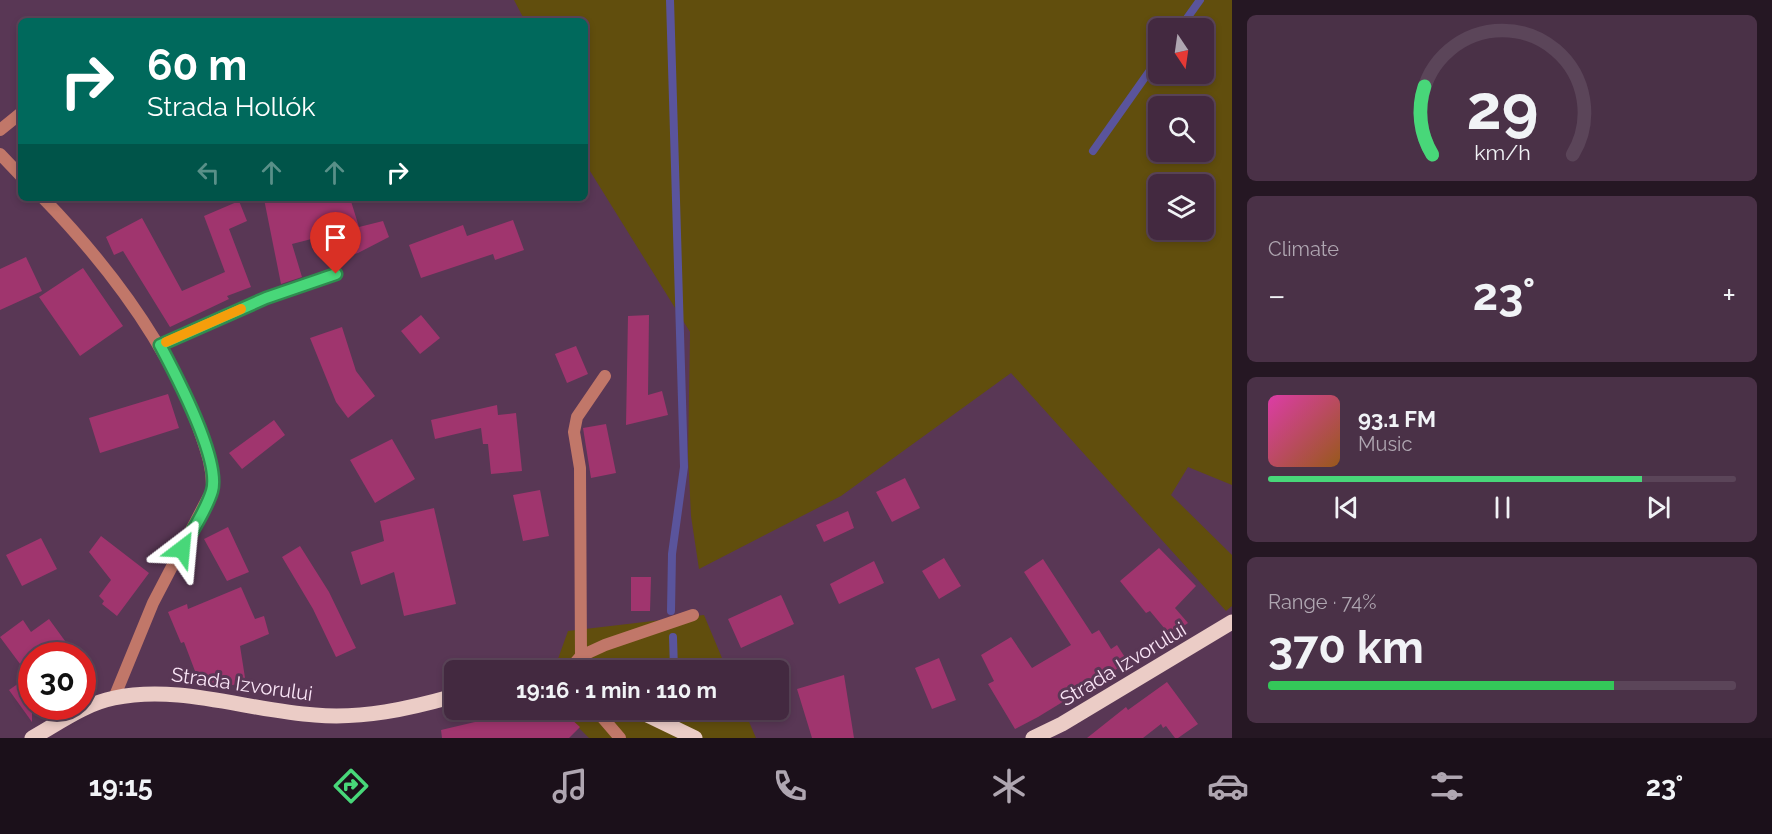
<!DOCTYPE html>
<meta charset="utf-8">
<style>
:root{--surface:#432940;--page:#4a3147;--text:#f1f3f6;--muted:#afa6b1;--line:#5b4559;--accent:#48d779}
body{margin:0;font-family:Raleway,sans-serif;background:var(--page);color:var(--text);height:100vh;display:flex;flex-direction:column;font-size:22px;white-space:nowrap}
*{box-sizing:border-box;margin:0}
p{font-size:20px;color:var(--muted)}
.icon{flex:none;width:33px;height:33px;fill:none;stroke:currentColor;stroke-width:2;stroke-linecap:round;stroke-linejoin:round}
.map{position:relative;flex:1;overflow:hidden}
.details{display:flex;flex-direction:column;gap:15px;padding:15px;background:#251723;width:540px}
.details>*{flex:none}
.guide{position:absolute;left:18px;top:18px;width:570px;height:183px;border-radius:9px;box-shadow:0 3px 9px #0003,0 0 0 2px var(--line);background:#00695c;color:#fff;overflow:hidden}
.needle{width:39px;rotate:167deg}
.fabs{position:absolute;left:1148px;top:18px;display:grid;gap:12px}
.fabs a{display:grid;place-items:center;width:66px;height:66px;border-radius:9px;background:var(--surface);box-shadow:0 3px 9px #0003,0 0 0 2px var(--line);font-size:30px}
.speed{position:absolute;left:18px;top:642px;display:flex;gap:12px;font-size:30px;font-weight:700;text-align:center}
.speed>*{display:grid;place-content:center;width:78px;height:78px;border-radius:50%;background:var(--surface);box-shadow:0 3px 9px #0003,0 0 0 2px var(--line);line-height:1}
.speed .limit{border:9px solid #d22;background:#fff;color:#111}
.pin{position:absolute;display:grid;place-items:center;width:51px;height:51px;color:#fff;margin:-62px -26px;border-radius:50% 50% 50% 0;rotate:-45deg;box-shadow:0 0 6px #0007}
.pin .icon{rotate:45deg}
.me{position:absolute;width:66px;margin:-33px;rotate:29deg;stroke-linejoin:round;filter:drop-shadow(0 0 4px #0008)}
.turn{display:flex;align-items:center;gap:21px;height:126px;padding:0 30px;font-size:27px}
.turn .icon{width:78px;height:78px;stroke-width:2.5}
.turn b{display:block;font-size:42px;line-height:51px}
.lanes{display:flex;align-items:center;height:57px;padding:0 30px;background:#0003;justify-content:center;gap:30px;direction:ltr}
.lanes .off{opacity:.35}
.big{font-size:45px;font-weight:700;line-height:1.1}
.details .card{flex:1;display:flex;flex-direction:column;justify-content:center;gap:9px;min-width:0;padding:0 21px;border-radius:9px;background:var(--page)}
.details .dial{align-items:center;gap:0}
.dial svg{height:156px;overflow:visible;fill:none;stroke:var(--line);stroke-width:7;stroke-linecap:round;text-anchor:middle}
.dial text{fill:var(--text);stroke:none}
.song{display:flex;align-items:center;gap:18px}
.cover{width:72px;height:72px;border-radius:9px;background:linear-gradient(135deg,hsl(320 70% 55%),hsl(30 70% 35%))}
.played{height:6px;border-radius:3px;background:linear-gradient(90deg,var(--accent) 80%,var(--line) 80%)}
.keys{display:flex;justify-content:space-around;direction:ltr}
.heat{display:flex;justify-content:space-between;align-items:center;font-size:33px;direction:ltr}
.charge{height:9px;border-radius:4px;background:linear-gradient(90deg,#34c759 74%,var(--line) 0)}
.trip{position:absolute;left:444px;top:660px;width:345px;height:60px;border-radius:9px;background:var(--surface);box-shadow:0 3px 9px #0003,0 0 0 2px var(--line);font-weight:700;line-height:60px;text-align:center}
.dock{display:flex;height:96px;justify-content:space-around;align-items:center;background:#1b101a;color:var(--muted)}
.dock .icon{width:42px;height:42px}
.dock .selected{color:var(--accent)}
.dock b{font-size:27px;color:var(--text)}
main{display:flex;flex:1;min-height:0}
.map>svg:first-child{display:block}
.green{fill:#614e0d;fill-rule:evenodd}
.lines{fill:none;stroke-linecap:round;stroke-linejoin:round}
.stream{stroke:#5a549c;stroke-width:8}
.building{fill:#a0356e}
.street{stroke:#c17769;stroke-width:12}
.primary{stroke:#ebccc6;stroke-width:15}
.route-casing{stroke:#2f8c4f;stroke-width:15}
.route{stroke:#48d779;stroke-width:10}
.slow{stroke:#f59e0b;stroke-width:10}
.labels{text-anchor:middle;stroke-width:6;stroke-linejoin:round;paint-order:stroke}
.street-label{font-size:20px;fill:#fae5f7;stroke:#593755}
</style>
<main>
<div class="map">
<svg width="1232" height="738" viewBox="0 0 1232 738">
<rect width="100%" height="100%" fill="#593755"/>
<!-- green -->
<path class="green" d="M 514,0 L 1232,0 L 1232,485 L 1188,467 L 1171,495 L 1232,555 L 1232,606 L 1226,611 L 1011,373 L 841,496 L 699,569 L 691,516 L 688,454 L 690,332 L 585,163 L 585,21 L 525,21 ZM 1158,28 L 1203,28 L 1203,74 L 1158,74 ZM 1158,106 L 1203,106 L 1203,152 L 1158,152 ZM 1158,184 L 1203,184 L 1203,230 L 1158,230 Z
M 704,615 L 727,670 L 554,670 L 568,631 Z
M 561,710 L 744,710 L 756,738 L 589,738 Z"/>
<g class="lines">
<!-- stream -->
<path class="stream" d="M 670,0 L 684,467 L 672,554 L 671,611
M 1180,28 L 1200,0
M 1093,151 L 1158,59
M 673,637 L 674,670"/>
</g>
<!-- building -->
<path class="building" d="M 350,198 L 359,227 L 383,221 L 389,237 L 358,253 L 339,259 L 331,234 L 292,244 L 302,277 L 281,284 L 264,199 Z
M 239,201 L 247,221 L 229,229 L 251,287 L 227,296 L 229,299 L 170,327 L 123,251 L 114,255 L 106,237 L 142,218 L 182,291 L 225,272 L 204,216 Z
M 513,220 L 524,250 L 495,260 L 493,254 L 421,278 L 409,245 L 463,225 L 467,236 Z
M 26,257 L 42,291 L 0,310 L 0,269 Z
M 83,268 L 123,326 L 80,356 L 39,297 Z
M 421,315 L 440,338 L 420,354 L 401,331 Z
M 649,315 L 648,395 L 662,391 L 668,415 L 626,425 L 628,316 Z
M 342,327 L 356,371 L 375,396 L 348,418 L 336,402 L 310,338 Z
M 576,346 L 588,374 L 567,383 L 555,354 Z
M 168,394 L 179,428 L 100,453 L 89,418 Z
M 497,405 L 498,415 L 516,413 L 522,471 L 491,474 L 488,444 L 483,444 L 481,428 L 435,439 L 431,420 Z
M 274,420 L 285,435 L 242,469 L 229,453 Z
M 606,424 L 616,473 L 591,478 L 583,428 Z
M 392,439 L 415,479 L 375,503 L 350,460 Z
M 905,478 L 920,508 L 892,522 L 876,492 Z
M 540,490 L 549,536 L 523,541 L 513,495 Z
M 434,508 L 456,604 L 404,616 L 394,572 L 361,585 L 351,552 L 384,541 L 380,521 Z
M 848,511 L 854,528 L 824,542 L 816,525 Z
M 228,527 L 249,572 L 227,581 L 204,539 Z
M 101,536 L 149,573 L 117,616 L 102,604 L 104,601 L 99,596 L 111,580 L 89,552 Z
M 41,538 L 57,569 L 22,586 L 6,555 Z
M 300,546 L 329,592 L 356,648 L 336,657 L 313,609 L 282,557 Z
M 1159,548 L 1196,586 L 1175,608 L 1188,623 L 1170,635 L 1150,611 L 1146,613 L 1120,581 Z
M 944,558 L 961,586 L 939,599 L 922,571 Z
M 1043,559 L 1092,634 L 1099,630 L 1111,649 L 1117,645 L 1128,662 L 1038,717 L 1015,729 L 988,684 L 994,681 L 981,655 L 1011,637 L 1032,668 L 1071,645 L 1024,572 Z
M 874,561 L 884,583 L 839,604 L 830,584 Z
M 631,577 L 651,577 L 650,611 L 631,611 Z
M 241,587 L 255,619 L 264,616 L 269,634 L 240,646 L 246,684 L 201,687 L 184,642 L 181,643 L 168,612 L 187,604 L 188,609 Z
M 781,595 L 794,624 L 741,648 L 728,619 Z
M 49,619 L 76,656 L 32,656 L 32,722 L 9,690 L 29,676 L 0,637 L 23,620 L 31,632 Z
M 939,658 L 956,700 L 932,709 L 915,668 Z
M 844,675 L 854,738 L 812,738 L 797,689 Z
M 1167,682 L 1198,724 L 1178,738 L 1175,738 L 1166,726 L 1163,728 L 1161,724 L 1143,738 L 1087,738 L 1126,707 L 1128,710 Z
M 527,710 L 561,710 L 580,727 L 569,738 L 442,738 L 441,730 L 496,717 L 497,720 Z"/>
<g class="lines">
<!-- street -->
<path class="street" d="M 0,130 L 21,113
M 0,154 L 21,176
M 43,198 C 106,263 164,339 197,424 C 205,447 213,466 212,490 L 153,603 L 114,698
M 160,345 L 266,298 L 336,274
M 581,656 L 605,645 L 693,615
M 569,670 L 581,656 L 580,468 L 574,432 L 577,417 L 605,376
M 596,710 L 620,738"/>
<!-- primary -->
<path class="primary" d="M 637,710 L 695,738
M 32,738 C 59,723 84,704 114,698 C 180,684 249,711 315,715 C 363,719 408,709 454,696
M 1033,738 L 1062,724 L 1232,622"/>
</g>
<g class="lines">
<defs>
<path id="route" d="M 182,549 C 192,531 206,511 212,491 C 221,460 176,375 160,345 L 266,298 L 336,274"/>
</defs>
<!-- route casing -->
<use href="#route" class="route-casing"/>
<!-- route -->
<use href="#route" class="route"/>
<!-- slow -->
<path class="slow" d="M 166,342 L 241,309"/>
</g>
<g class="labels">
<!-- street labels -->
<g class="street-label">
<text transform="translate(1123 664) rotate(-31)" y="7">Strada Izvorului</text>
<text transform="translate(242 684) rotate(8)" y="7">Strada Izvorului</text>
</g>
</g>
</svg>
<div class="fabs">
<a><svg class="needle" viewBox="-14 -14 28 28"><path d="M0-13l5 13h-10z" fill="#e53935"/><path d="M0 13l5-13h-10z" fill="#afa6b1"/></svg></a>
<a><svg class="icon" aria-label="search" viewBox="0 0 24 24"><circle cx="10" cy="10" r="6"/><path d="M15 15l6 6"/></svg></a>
<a><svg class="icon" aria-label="layers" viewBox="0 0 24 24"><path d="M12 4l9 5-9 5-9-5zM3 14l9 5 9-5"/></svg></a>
</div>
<div class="speed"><div class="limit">30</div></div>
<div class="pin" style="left:336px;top:274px;background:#d93025"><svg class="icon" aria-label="arrive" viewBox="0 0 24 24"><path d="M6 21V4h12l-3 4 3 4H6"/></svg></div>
<svg class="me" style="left:182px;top:549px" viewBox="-20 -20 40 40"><path d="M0-17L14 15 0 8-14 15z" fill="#48d779" stroke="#fff" stroke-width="4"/></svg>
<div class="trip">19:16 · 1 min · 110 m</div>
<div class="guide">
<div class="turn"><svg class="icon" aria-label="right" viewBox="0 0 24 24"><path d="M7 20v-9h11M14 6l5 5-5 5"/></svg><div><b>60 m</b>Strada Hollók</div></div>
<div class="lanes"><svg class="icon off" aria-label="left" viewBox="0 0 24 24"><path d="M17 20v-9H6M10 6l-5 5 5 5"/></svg><svg class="icon off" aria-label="ahead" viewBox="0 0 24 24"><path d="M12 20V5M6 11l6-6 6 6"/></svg><svg class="icon off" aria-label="ahead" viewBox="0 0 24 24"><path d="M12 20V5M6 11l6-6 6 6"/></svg><svg class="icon" aria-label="right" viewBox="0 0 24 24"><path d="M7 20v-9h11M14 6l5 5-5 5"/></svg></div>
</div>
</div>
<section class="details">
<div class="card dial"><svg viewBox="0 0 100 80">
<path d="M14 69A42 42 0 1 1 86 69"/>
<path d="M14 69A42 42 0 0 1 10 34" stroke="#48d779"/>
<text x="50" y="56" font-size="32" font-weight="700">29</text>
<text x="50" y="72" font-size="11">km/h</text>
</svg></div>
<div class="card"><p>Climate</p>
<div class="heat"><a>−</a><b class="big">23°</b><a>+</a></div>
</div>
<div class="card">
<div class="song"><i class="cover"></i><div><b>93.1 FM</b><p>Music</p></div></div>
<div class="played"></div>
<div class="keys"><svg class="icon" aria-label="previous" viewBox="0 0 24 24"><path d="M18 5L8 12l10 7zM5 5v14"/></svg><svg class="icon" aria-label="pause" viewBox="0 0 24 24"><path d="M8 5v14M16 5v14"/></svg><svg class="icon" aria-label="next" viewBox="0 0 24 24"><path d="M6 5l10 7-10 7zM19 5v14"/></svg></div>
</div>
<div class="card"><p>Range · 74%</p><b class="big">370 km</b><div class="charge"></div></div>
</section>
</main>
<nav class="dock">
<b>19:15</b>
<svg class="icon selected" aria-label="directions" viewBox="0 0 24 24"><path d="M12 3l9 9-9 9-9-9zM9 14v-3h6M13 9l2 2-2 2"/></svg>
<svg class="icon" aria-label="music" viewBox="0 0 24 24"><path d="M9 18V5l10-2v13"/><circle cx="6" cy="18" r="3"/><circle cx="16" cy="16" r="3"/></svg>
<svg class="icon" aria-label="phone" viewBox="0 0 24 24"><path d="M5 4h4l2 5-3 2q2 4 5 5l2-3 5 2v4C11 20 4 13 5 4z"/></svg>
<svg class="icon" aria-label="climate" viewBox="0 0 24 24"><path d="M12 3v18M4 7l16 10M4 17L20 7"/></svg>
<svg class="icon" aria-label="car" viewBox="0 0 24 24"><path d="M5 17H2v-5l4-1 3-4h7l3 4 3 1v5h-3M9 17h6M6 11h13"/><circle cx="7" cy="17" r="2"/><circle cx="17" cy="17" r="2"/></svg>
<svg class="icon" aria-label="filters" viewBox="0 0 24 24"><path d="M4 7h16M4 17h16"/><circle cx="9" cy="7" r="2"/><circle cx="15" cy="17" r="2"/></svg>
<b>23°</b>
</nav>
